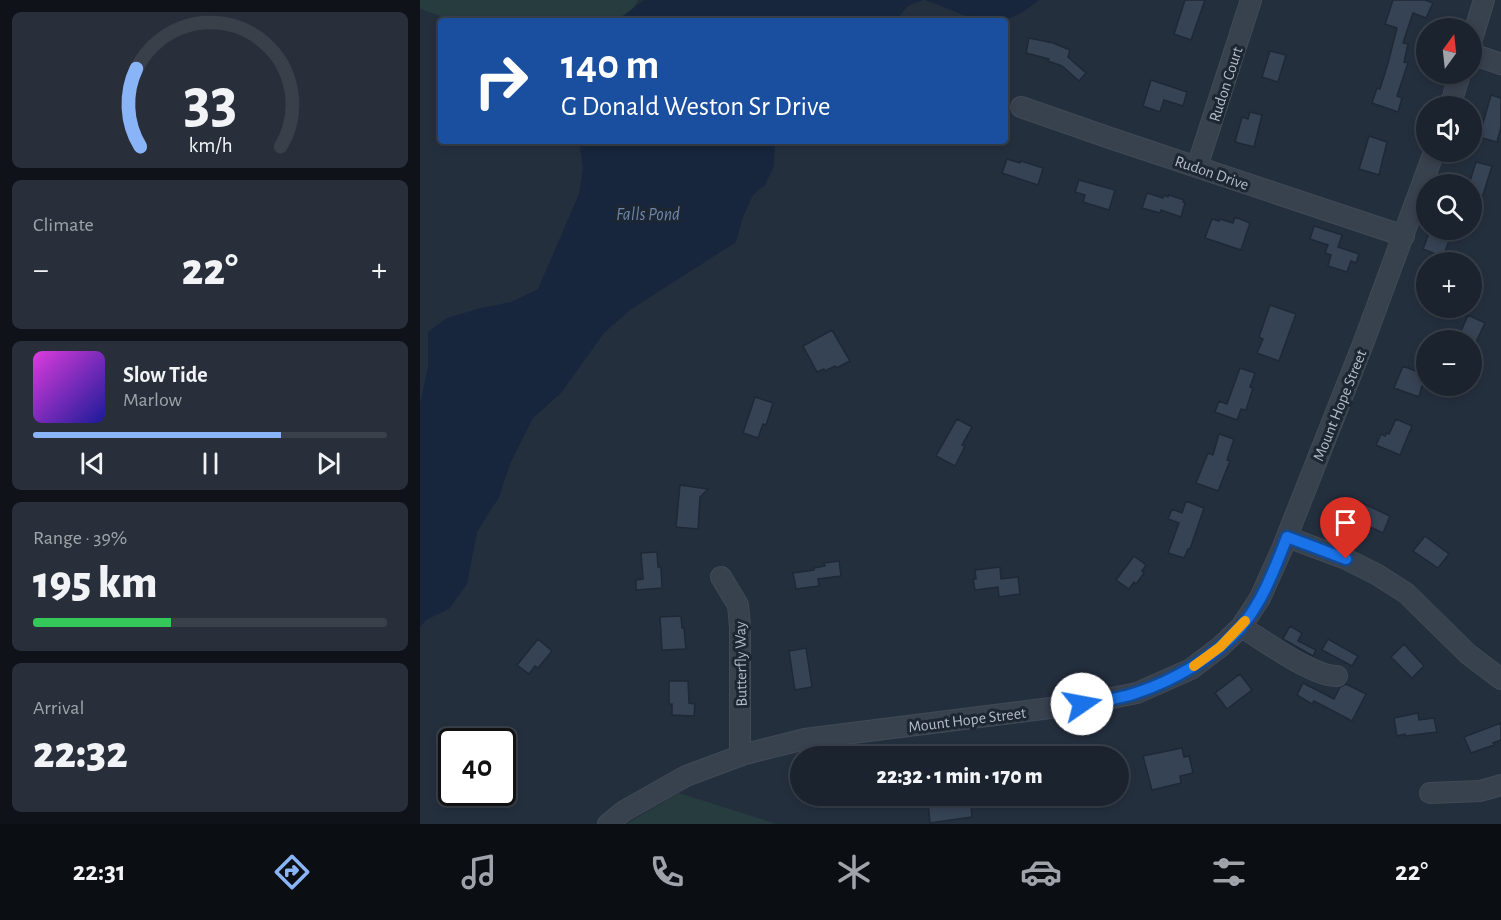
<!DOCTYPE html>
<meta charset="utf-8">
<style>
:root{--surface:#1b232e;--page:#282f3a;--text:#f1f3f6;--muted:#a0a4aa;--line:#39404a;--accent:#8ab4f8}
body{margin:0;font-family:"Alegreya Sans",sans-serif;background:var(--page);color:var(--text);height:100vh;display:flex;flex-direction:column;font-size:22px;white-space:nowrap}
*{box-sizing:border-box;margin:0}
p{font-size:20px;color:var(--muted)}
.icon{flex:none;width:33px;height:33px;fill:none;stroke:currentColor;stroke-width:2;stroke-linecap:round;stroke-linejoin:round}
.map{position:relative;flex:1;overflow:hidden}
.sheet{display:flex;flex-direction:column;gap:12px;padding:12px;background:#0f1319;width:420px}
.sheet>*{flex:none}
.hud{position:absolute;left:18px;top:18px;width:570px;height:126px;border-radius:6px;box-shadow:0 3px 9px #0003,0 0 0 2px var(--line);background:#1a4fa0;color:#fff;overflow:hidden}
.needle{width:39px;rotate:15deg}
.controls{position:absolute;left:996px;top:18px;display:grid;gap:12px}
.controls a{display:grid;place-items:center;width:66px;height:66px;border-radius:50%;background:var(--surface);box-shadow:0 3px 9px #0003,0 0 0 2px var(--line);font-size:30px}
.speed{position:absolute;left:18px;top:728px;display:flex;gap:12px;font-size:30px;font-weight:700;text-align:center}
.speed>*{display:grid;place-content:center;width:78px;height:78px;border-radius:50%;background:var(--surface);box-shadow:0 3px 9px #0003,0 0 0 2px var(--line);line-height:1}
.speed .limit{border:3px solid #111;border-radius:9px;background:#fff;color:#111}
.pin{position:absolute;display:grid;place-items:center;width:51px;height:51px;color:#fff;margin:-62px -26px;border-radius:50% 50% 50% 0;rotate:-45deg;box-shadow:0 0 6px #0007}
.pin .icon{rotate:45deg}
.me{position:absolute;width:66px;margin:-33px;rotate:78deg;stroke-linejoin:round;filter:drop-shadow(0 0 4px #0008)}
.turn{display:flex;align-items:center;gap:21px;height:126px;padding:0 24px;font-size:27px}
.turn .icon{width:78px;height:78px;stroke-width:2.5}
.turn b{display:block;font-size:42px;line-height:51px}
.big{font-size:45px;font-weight:800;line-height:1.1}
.sheet .widget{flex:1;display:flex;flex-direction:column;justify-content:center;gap:9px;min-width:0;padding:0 21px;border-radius:9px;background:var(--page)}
.sheet .dial{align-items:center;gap:0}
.dial svg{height:156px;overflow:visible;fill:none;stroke:var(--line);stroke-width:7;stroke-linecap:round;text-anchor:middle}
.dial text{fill:var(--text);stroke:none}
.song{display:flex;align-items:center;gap:18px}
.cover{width:72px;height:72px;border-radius:9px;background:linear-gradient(135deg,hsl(300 70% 55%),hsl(240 70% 35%))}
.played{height:6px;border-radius:3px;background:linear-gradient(90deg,var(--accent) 70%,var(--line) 70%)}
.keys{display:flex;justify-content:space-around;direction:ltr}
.heat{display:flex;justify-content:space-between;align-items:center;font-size:33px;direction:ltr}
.charge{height:9px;border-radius:4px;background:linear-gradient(90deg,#34c759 39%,var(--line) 0)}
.trip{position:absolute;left:370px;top:746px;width:339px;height:60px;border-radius:30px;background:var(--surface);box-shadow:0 3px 9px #0003,0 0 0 2px var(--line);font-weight:800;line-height:60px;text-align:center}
.menu{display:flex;height:96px;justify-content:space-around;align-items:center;background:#0b0e12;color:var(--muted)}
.menu .icon{width:42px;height:42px}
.menu .selected{color:var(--accent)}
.menu b{font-size:27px;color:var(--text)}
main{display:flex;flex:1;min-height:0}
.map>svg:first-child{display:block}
.green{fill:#263c3f}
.water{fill:#17263c}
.building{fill:#364354;stroke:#1f2835;stroke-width:1.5}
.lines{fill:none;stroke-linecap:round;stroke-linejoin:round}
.minor-casing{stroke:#414a57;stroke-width:22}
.minor{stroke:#38414e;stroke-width:20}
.route-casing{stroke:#114b97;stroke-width:15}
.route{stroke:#1a73e8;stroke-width:10}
.slow{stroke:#f59e0b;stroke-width:10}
.labels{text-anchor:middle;stroke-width:6;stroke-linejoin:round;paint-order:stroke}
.street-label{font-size:16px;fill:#b4bcc9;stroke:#1d2633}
.water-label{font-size:18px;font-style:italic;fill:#6d86a8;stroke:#1d2633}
</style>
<main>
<section class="sheet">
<div class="widget dial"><svg viewBox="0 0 100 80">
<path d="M14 69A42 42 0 1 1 86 69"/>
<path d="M14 69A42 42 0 0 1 12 29" stroke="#8ab4f8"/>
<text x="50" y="56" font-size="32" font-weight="700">33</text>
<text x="50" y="72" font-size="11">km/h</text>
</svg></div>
<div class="widget"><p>Climate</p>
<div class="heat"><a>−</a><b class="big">22°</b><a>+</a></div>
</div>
<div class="widget">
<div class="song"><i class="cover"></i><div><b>Slow Tide</b><p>Marlow</p></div></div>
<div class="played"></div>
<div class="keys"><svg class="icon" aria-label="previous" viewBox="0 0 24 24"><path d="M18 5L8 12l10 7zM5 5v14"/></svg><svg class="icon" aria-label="pause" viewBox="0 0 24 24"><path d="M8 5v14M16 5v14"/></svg><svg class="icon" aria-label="next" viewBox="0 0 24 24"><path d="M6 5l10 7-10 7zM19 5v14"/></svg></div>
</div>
<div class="widget"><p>Range · 39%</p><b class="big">195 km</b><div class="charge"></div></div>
<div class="widget"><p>Arrival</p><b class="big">22:32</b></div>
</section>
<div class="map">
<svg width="1081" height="824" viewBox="0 0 1081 824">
<rect width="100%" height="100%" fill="#242f3e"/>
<!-- green -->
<path class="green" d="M 0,0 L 218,0 L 206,21 L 35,21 L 0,9 Z
M 259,793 L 357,824 L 206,824 Z"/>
<!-- water -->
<path class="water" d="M 224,0 L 503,0 L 488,6 L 475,21 L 196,21 Z
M 505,0 L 619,0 C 572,39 555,17 505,0 Z
M 159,141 L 355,141 L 354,166 L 345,185 L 333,195 L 323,217 L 316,242 L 210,310 L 184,333 L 141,393 L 113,418 L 90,464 L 79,497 L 57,532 L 47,584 L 29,609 L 6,620 L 0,627 L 0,404 L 8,367 L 8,332 L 27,318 L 61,308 L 91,302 L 118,289 L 159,194 L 163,168 Z"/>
<!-- building -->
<path class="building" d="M 765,0 L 785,0 L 771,40 L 754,34 Z
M 973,0 L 1005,0 L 1013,3 L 1006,18 L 993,13 L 983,43 L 988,44 L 984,62 L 988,63 L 977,96 L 982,98 L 978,112 L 952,103 L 957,88 L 960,89 L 968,63 L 977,28 L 965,24 Z
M 609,38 L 633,43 L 650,50 L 648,57 L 666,73 L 659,81 L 642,66 L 628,61 L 629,59 L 606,53 Z
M 850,51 L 866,55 L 858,82 L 842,77 Z
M 731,80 L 767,92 L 763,106 L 744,100 L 740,112 L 723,106 Z
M 1071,95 L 1081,98 L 1081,127 L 1077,142 L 1059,137 Z
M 830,112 L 842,115 L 834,147 L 815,142 L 822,117 L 828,119 Z
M 949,136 L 967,142 L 959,175 L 939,169 Z
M 587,159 L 600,163 L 601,161 L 623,168 L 618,185 L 582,173 Z
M 1056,162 L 1072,166 L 1063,195 L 1052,206 L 1052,184 L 1049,184 Z
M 659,180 L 695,190 L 689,210 L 663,202 L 665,195 L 655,192 Z
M 727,193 L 743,198 L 744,195 L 748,197 L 749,195 L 764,200 L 763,202 L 765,203 L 761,217 L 741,210 L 740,213 L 722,208 Z
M 815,217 L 830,223 L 821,250 L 785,238 L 792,219 L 799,221 L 800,219 L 813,223 Z
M 894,226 L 922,235 L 918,247 L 939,254 L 936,263 L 931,261 L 927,272 L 908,266 L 911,255 L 905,253 L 908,245 L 890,239 Z
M 1009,233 L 1029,241 L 1023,257 L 1003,249 Z
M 850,305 L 876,314 L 859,361 L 837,353 L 843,339 L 839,337 Z
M 1048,315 L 1065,323 L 1055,344 L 1039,336 Z
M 412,330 L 430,361 L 416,368 L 415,366 L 405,371 L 404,369 L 397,372 L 383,346 Z
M 983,366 L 1006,375 L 1006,387 L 1002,386 L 999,397 L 974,388 Z
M 820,368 L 835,373 L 830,387 L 833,388 L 826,410 L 821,409 L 817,420 L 795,412 L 799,401 L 807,404 Z
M 335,397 L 353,403 L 346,425 L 343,424 L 338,438 L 323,433 Z
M 537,419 L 552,427 L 542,445 L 545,446 L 535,466 L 516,456 Z
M 976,419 L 992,426 L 980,455 L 956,445 L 961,434 L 965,436 L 966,433 L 969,434 Z
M 799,434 L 814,439 L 807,460 L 810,461 L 798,491 L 776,483 L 788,453 L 793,455 Z
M 260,485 L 288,489 L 280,497 L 278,529 L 256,527 Z
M 766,501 L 784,508 L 770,549 L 768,549 L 764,558 L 748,553 L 759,523 L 748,519 L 752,509 L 762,513 Z
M 938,501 L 970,516 L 963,533 L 931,518 Z
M 1005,536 L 1029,554 L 1018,568 L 993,551 Z
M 237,552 L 238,567 L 241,567 L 242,588 L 216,590 L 216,580 L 223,579 L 221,553 Z
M 714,556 L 726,565 L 722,571 L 724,573 L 716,584 L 714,582 L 709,589 L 696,580 Z
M 419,561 L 421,576 L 398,579 L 399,586 L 376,589 L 373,573 L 394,570 L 394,568 L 405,566 L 404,563 Z
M 580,567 L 581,579 L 598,577 L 600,594 L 579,597 L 578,587 L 555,590 L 553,579 L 556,579 L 555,570 Z
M 261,616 L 262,628 L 264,628 L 266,649 L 242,650 L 240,617 Z
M 870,626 L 882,633 L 878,641 L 896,650 L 893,656 L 863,639 Z
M 118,639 L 132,651 L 118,668 L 115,666 L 109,674 L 97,665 Z
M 908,639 L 938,656 L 932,666 L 902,650 Z
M 984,644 L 1004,666 L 992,678 L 971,657 Z
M 386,648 L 392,687 L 375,690 L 369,651 Z
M 820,674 L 832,690 L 807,709 L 795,693 Z
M 249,681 L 268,681 L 269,703 L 275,704 L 274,716 L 252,715 L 252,704 L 249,704 Z
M 883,683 L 914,699 L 920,687 L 926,684 L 946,694 L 932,721 L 894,701 L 892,704 L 877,695 Z
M 998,713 L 999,720 L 1014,718 L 1017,732 L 985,736 L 985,734 L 977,736 L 974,718 Z
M 1081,723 L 1081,740 L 1073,743 L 1074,745 L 1051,753 L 1044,737 Z
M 68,726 L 84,741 L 70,741 L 61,733 Z
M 762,748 L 764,757 L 769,756 L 773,773 L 760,776 L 761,783 L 732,790 L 723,756 Z
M 544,795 L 545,806 L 551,805 L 552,817 L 510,823 L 508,802 L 519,801 L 519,796 Z"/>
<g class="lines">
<defs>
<path id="minor" d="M 1052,39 L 1064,0
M 1052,54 L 1081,64
M 1030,106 L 1040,74
M 601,107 L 690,138 L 984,236
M 777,167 L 831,0
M 867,537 L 926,559 L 956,574 L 986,593 L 1048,654 L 1081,679
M 301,577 L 318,605 L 320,627 L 320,756
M 821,627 C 844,640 893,677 917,676
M 1010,793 L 1060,791 L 1081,785
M 188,824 L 204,811 L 266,776 L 325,754 L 385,739 L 662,704 L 717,693 L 771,669 L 800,647 L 821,627 L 840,598 L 862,549 L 943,344 L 1014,152"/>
</defs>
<!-- minor casing -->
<use href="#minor" class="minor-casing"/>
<!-- minor -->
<use href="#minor" class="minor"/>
</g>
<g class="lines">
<defs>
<path id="route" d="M 662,704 C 680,701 699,699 716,693 C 753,681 795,657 821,627 C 842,603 855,568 867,537 L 926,559"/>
</defs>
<!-- route casing -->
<use href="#route" class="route-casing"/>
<!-- route -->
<use href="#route" class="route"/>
<!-- slow -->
<path class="slow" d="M 774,666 L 800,647 L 825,621"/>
</g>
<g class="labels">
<!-- street labels -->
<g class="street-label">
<text transform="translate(805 84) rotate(-72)" y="6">Rudon Court</text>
<text transform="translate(792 172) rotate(19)" y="6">Rudon Drive</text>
<text transform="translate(919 405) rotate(-68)" y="6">Mount Hope Street</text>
<text transform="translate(320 664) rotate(-91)" y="6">Butterfly Way</text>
<text transform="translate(547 719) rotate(-7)" y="6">Mount Hope Street</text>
</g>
<!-- water labels -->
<g class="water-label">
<text x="228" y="220">Falls Pond</text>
</g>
</g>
</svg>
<div class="controls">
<a><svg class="needle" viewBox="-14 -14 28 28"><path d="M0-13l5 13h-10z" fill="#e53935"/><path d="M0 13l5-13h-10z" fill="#a0a4aa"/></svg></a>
<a><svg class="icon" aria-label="sound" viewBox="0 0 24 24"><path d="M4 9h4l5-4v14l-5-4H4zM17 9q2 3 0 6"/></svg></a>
<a><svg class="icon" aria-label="search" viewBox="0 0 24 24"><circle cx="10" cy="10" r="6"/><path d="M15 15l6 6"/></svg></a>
<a>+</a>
<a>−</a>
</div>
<div class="speed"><div class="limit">40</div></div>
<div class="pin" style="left:926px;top:559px;background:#d93025"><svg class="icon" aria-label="arrive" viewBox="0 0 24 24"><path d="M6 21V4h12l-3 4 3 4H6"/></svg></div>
<svg class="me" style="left:662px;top:704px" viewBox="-20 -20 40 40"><circle r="19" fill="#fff"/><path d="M0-13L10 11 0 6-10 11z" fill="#1a73e8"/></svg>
<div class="trip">22:32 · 1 min · 170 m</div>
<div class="hud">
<div class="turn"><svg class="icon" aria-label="right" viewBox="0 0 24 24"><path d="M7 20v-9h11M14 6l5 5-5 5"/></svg><div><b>140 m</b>G Donald Weston Sr Drive</div></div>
</div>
</div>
</main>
<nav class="menu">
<b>22:31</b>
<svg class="icon selected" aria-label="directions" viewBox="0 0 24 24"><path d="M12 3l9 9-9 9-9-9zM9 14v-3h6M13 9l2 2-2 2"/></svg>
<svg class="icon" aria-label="music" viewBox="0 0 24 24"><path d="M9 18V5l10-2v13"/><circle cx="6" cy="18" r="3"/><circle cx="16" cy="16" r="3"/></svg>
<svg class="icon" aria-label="phone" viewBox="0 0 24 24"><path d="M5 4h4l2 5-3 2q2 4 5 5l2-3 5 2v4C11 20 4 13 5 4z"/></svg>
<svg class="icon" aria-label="climate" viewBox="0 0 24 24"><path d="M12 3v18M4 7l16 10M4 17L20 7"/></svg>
<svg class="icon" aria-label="car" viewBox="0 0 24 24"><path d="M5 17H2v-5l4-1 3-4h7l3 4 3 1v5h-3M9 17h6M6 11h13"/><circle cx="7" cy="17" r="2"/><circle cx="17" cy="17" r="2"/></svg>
<svg class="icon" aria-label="filters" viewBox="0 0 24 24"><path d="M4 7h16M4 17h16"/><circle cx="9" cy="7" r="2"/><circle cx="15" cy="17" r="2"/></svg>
<b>22°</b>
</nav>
